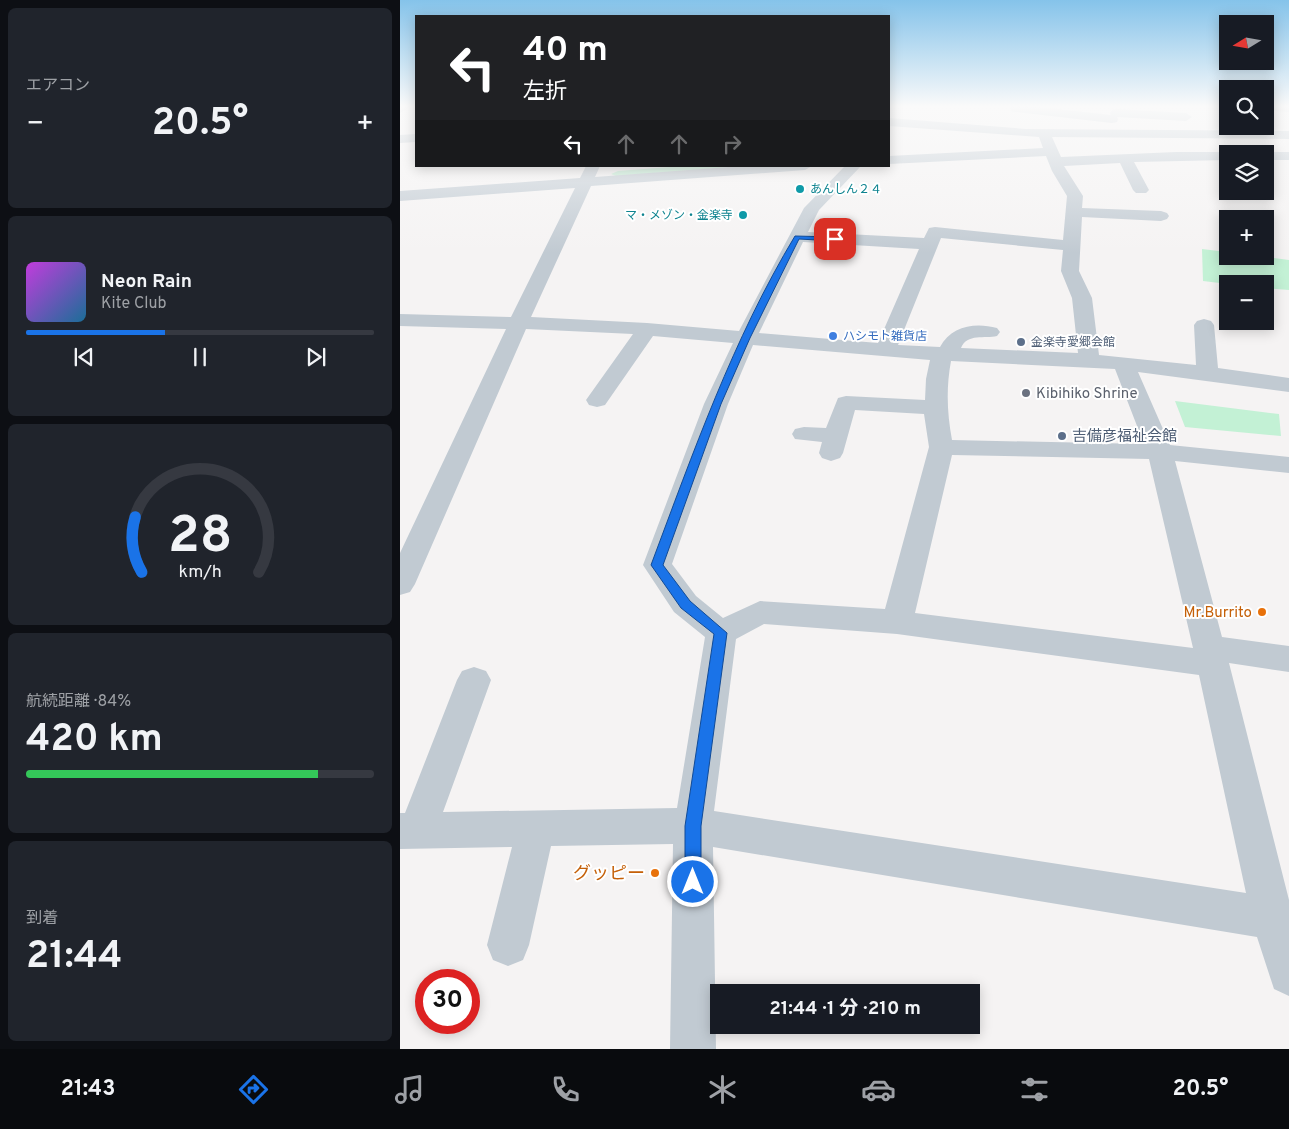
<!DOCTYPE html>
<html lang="ja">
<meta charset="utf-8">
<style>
:root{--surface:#171b24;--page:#20242c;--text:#f1f3f6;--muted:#9ea1a6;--line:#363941;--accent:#1a73e8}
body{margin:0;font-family:Overpass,"Noto Sans JP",sans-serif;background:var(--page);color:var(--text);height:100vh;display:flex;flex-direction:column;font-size:19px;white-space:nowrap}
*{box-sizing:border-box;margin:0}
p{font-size:16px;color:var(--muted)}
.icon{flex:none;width:28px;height:28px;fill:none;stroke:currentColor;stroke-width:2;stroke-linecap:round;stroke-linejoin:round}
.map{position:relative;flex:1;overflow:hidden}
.details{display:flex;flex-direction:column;gap:8px;padding:8px;background:#0d0f14;width:400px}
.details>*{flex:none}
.guide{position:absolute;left:15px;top:15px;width:475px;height:152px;border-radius:0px;box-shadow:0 2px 12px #0003;background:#202124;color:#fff;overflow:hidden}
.needle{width:32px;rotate:259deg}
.fabs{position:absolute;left:819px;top:15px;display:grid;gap:10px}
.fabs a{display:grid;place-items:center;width:55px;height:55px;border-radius:0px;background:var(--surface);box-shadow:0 2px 12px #0003;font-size:25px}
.speed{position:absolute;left:15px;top:969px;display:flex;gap:10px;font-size:25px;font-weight:700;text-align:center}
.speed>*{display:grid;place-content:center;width:65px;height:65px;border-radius:50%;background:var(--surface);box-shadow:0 2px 12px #0003;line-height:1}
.speed .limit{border:8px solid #d22;background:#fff;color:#111}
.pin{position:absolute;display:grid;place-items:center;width:42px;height:42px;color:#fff;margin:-21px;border-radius:10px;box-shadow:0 2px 8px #0006}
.me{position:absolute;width:55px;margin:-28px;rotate:0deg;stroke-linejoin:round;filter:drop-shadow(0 0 4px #0008)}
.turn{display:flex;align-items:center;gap:18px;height:105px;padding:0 25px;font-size:22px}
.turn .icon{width:65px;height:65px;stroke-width:2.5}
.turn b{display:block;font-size:35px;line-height:42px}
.lanes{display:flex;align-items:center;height:48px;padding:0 25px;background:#0003;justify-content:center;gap:25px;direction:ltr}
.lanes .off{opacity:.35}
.big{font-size:38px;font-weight:700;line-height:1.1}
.details .tile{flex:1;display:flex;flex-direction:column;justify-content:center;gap:8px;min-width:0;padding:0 18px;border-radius:8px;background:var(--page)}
.details .dial{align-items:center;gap:0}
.dial svg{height:130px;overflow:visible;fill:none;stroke:var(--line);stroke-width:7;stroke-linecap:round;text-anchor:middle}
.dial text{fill:var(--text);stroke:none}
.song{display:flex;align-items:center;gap:15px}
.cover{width:60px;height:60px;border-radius:8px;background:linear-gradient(135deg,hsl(290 70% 55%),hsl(200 70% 35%))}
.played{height:5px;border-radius:2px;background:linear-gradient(90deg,var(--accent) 40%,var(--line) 40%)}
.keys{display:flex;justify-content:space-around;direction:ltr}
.heat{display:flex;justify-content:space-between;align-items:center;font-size:28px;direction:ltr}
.charge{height:8px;border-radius:4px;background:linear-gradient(90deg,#34c759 84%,var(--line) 0)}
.trip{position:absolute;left:310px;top:984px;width:270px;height:50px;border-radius:0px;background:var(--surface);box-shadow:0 2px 12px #0003;font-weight:700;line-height:50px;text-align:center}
.tabs{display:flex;height:80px;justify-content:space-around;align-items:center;background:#090b0e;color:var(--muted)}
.tabs .icon{width:35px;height:35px}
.tabs .active{color:var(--accent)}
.tabs b{font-size:22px;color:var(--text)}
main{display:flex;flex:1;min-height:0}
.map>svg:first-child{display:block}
.green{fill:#c3f1d5}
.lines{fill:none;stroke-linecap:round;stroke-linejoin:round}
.minor{fill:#c1cad2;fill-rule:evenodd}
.route{fill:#1a73e8;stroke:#114b97}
.culture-dot{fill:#0f9aa8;stroke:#fff;stroke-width:2}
.shop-dot{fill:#3f7fe0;stroke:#fff;stroke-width:2}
.service-dot{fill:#5c6f8a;stroke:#fff;stroke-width:2}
.worship-dot{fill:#6b7280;stroke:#fff;stroke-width:2}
.food-dot{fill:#e8710a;stroke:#fff;stroke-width:2}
.labels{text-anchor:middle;stroke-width:4;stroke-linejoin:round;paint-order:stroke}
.far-culture-label{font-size:12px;fill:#0d838f;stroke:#fff;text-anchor:start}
.far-shop-label{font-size:12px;fill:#366cbe;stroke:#fff;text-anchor:start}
.far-service-label{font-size:12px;fill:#4e5e75;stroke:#fff;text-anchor:start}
.worship-label{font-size:15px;fill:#5b616d;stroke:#fff;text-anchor:start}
.service-label{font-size:15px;fill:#4e5e75;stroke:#fff;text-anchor:start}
.food-label{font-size:15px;fill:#c56008;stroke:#fff;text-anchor:end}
.near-food-label{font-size:18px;fill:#c56008;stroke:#fff;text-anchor:end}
</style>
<main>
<section class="details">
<div class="tile"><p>エアコン</p>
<div class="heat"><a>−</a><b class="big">20.5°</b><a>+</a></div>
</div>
<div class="tile">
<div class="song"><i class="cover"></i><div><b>Neon Rain</b><p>Kite Club</p></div></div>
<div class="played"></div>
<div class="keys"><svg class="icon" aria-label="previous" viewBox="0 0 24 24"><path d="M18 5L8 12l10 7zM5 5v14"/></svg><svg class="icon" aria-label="pause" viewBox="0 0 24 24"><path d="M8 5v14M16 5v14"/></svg><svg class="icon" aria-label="next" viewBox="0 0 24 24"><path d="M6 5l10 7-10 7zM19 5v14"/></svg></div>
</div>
<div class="tile dial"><svg viewBox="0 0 100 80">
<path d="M14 69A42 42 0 1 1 86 69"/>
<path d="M14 69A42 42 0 0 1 10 35" stroke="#1a73e8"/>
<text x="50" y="56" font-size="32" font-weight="700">28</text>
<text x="50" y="72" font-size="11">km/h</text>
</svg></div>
<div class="tile"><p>航続距離 · 84%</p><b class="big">420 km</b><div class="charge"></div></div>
<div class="tile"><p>到着</p><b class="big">21:44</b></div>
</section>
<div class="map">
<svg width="889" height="1049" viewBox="0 0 889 1049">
<rect width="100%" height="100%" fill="#f5f3f3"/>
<!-- green -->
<path class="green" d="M 282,166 L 345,166 L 216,176 L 211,174 L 218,171 Z
M 802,249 L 827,252 L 828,256 L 860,256 L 889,260 L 889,290 L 865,288 L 865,284 L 828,284 L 803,281 Z
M 775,401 L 879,414 L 881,436 L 785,427 Z"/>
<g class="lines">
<!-- minor -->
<path class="minor" d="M 0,106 L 12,106 L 0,113 Z
M 610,106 L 630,106 L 711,115 L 710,113 L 712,110 L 716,109 L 786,113 L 792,117 L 786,121 L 717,117 L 718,119 L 717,122 L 712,123 L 615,112 L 611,111 Z
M 865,106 L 889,106 L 889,112 L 865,110 Z
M 489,118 L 626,129 L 889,131 L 889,139 L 652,137 L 661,157 L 776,152 L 828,152 L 834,154 L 828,154 L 828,160 L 734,162 L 749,190 L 746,193 L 736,193 L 733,190 L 720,163 L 664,166 L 683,196 L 682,208 L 761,211 L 767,213 L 769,216 L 767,219 L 761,221 L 682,217 L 679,271 L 692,298 L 699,355 L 796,365 L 794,325 L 797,321 L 804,319 L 811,321 L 814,325 L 818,368 L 889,378 L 889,392 L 738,372 L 770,445 L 889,457 L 889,473 L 775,461 L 822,637 L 889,646 L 889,672 L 829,663 L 889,900 L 889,996 L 874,989 L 857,937 L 313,847 L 316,1049 L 270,1049 L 273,844 L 151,846 L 129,945 L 123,960 L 108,966 L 93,960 L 87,945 L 112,847 L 0,849 L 0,813 L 5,813 L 57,680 L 62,671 L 74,667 L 86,671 L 91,680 L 43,812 L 277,808 L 305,637 L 274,612 L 243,565 L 304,404 L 333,343 L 253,336 L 205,405 L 197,407 L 189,405 L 186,400 L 233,334 L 126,329 L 15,584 L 10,592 L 0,595 L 0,553 L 106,329 L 0,326 L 0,314 L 111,317 L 175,188 L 0,201 L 0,191 L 180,178 L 186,166 L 200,166 L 195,177 L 342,166 L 412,166 L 405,170 L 191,186 L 131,317 L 247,323 L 339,331 L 404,208 L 445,166 L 461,166 L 419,210 L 408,232 L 524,238 L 529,228 L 535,227 L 663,240 L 667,196 L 652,171 L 646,156 L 489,164 L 489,156 L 643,148 L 639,137 L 489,126 ZM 541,238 L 663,250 L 661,271 L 672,298 L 678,353 L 561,348 C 567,333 585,339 597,336 L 600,332 L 597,328 C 575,322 551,326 540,347 L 498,345 ZM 403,242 L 519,249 L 478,343 L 359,333 ZM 353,345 L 530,360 L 526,379 L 525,400 L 446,396 L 438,398 L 426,428 L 404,427 L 395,429 L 392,434 L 395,439 L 422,442 L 419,453 L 422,458 L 431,461 L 440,458 L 443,453 L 455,410 L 524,414 L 529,447 L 485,609 L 360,601 L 323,618 L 296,596 L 272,564 L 328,404 ZM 551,361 L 715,369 L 744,444 L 552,440 C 547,413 546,388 551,361 ZM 552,455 L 749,459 L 793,648 L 515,613 ZM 364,624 L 497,634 L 799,675 L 846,893 L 314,811 L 336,639 Z
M 16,134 L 16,142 L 0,143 L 0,135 Z
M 865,152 L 889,152 L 889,160 L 865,160 L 865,154 L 859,154 Z"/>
</g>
<!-- sky -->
<linearGradient id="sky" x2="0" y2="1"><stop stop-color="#85c3ea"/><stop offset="0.42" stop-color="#fafafa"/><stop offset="1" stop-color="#fafafa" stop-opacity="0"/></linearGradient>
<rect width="889" height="253" fill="url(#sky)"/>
<!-- route -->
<path class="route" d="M 395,236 L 435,237 L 439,239 L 435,241 L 399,239 L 350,338 L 321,404 L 263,565 L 290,601 L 327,633 L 301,826 L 301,882 L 299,888 L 293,890 L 287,888 L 285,882 L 285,826 L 314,634 L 281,608 L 251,565 C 293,453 333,339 395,236 Z"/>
<!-- markers -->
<g class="culture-dot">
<circle cx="400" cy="189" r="5"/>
<circle cx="343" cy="215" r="5"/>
</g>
<circle class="shop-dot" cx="433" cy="336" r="5"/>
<g class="service-dot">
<circle cx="621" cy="342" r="5"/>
<circle cx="662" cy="436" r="5"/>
</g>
<circle class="worship-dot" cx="626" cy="393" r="5"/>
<g class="food-dot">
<circle cx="862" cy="612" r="5"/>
<circle cx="255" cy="873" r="5"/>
</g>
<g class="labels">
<!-- far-culture labels -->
<g class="far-culture-label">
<text x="410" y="193">あんしん２４</text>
<text x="333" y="219" text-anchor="end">マ・メゾン・金楽寺</text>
</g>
<!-- far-shop labels -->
<g class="far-shop-label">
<text x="443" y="340">ハシモト雑貨店</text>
</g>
<!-- far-service labels -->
<g class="far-service-label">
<text x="631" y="346">金楽寺愛郷会館</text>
</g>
<!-- worship labels -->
<g class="worship-label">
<text x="636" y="398">Kibihiko Shrine</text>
</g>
<!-- service labels -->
<g class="service-label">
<text x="672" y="441">吉備彦福祉会館</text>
</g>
<!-- food labels -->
<g class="food-label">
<text x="852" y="617">Mr.Burrito</text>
</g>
<!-- near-food labels -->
<g class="near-food-label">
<text x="245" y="879">グッピー</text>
</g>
</g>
</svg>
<div class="fabs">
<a><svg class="needle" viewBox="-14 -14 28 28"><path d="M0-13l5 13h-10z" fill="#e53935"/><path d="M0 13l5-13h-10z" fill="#9ea1a6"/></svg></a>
<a><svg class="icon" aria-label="search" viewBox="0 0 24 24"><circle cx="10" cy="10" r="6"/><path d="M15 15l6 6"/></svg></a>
<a><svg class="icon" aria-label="layers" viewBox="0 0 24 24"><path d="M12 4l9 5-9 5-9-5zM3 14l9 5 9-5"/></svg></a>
<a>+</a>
<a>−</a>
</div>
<div class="speed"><div class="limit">30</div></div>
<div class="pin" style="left:435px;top:239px;background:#d93025"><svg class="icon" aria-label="arrive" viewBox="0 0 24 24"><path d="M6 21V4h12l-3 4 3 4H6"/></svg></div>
<svg class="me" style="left:293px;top:882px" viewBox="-20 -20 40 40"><circle r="17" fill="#1a73e8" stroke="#fff" stroke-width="3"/><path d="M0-11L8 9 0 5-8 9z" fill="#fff"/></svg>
<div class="trip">21:44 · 1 分 · 210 m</div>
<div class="guide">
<div class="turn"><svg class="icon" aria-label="left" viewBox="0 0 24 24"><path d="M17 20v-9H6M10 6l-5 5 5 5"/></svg><div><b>40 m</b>左折</div></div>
<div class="lanes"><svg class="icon" aria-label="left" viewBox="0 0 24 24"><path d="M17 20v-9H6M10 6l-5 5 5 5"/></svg><svg class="icon off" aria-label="ahead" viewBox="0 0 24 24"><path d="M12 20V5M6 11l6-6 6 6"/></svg><svg class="icon off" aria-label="ahead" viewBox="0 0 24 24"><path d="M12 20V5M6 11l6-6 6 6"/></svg><svg class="icon off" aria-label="right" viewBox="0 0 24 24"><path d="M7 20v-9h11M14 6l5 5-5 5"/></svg></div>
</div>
</div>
</main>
<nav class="tabs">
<b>21:43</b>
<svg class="icon active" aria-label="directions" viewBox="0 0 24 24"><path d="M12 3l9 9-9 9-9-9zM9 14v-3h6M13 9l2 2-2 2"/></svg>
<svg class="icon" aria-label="music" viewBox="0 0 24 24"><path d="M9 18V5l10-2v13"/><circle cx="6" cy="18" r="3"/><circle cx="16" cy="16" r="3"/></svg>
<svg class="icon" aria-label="phone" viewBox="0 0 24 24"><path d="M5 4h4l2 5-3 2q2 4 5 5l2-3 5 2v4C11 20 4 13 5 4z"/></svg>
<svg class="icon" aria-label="climate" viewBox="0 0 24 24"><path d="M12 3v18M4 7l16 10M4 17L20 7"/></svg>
<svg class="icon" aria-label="car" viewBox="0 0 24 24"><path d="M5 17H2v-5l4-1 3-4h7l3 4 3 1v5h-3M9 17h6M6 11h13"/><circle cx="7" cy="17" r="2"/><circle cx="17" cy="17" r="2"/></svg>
<svg class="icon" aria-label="filters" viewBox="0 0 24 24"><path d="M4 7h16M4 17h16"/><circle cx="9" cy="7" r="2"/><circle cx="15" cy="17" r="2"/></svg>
<b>20.5°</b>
</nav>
